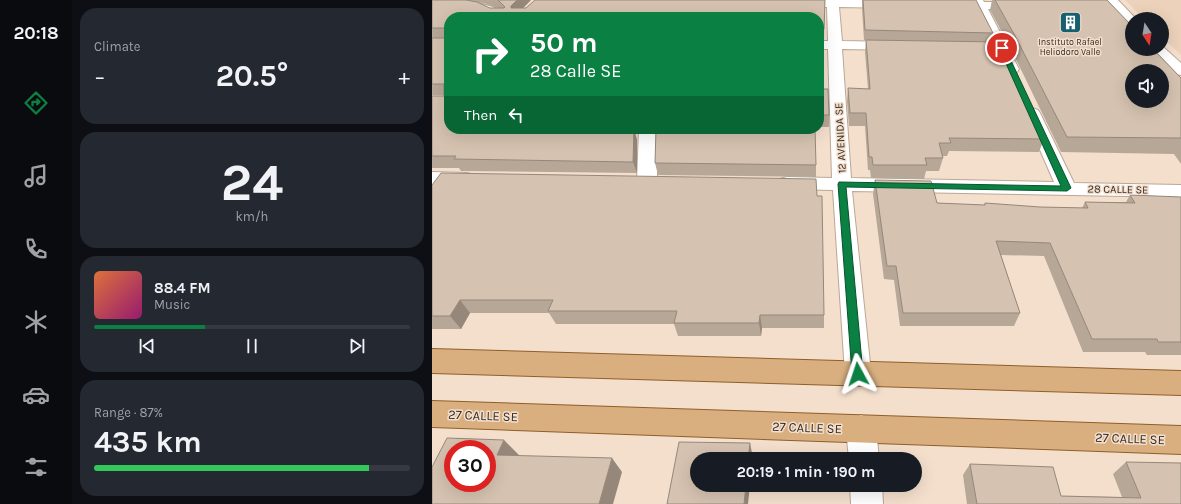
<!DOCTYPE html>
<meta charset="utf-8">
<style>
:root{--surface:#171b24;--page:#242831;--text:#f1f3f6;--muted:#9ea1a6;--line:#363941;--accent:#0b8043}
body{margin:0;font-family:Karla,sans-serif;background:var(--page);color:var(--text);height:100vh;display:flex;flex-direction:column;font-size:15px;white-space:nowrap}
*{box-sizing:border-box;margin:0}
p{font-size:13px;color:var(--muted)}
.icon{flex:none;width:22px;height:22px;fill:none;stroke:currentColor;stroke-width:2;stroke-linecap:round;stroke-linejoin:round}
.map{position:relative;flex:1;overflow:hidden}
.panel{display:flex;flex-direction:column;gap:8px;padding:8px;background:#0d0f14;width:360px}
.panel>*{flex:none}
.hud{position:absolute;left:12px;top:12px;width:380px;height:122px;border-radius:16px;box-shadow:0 4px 16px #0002;background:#0b8043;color:#fff;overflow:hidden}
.needle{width:26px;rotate:168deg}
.controls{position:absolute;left:693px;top:12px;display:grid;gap:8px}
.controls a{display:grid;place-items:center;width:44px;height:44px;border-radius:50%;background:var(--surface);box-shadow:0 4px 16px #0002;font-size:20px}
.speed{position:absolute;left:12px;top:440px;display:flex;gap:8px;font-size:20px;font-weight:700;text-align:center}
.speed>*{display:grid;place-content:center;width:52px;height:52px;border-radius:50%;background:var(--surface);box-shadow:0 4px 16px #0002;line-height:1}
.speed .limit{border:6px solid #d22;background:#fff;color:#111}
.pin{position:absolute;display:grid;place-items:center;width:34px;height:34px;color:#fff;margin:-17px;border:2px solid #fff;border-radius:50%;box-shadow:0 1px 4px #0007}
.me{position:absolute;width:44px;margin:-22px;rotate:355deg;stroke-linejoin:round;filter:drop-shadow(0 0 3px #0008)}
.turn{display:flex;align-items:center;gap:14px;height:84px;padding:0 20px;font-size:18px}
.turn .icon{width:52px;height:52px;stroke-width:2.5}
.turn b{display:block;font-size:28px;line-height:34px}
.then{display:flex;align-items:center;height:38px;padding:0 20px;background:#0003;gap:8px;font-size:15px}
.big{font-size:30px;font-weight:700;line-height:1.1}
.panel .card{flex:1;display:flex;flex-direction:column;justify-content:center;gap:6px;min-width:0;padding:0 14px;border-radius:16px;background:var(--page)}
.panel .dial{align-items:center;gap:0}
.dial b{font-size:52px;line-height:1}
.song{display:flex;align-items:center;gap:12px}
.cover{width:48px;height:48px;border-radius:6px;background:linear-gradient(135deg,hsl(20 70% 55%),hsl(320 70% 35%))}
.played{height:4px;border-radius:2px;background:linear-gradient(90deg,var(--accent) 35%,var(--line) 35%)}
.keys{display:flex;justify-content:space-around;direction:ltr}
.heat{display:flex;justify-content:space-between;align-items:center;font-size:22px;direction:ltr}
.charge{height:6px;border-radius:3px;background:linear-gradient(90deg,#34c759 87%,var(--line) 0)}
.trip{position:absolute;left:258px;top:452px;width:232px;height:40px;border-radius:20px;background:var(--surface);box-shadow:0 4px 16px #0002;font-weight:700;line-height:40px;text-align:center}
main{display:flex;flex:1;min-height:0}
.dock{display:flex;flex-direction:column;width:72px;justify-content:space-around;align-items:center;background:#090b0e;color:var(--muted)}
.dock .icon{width:28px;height:28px}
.dock .active{color:var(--accent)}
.dock b{font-size:18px;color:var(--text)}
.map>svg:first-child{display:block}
.built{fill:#ecd2bb}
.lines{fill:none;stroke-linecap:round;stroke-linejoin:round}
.minor-casing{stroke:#baa795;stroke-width:2}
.major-casing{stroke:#8f5f29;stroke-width:2}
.minor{fill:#fff;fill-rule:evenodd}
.major{fill:#d9af80;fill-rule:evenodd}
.wall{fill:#b7a797;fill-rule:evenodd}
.shaded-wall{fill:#95887b}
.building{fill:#d5c2b0;stroke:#95887b;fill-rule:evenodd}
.route{fill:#0b8043;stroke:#07532c}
.labels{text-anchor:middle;stroke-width:3;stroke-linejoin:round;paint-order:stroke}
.far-poi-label{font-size:9px;fill:#352d26;stroke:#f4dfcd}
.street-label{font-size:11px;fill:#352d26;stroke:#f4dfcd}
.near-street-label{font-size:13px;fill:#352d26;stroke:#f4dfcd}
</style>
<main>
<nav class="dock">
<b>20:18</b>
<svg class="icon active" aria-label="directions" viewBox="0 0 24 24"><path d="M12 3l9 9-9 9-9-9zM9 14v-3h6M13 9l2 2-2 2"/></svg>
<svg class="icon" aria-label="music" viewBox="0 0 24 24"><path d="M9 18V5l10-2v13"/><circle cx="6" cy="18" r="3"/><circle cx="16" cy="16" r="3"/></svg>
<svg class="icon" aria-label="phone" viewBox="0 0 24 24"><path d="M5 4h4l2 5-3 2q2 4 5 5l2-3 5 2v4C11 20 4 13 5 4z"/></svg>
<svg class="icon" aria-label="climate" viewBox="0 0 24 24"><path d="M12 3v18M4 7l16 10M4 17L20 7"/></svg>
<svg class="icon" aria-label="car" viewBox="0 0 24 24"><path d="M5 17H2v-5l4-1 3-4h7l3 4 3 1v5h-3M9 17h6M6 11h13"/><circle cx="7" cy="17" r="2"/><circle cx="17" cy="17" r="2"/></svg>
<svg class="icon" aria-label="filters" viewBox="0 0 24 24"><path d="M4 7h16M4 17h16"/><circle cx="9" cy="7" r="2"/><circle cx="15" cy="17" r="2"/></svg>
</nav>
<section class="panel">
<div class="card"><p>Climate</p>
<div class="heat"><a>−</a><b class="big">20.5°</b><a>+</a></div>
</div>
<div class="card dial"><b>24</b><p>km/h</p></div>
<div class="card">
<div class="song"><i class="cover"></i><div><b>88.4 FM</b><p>Music</p></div></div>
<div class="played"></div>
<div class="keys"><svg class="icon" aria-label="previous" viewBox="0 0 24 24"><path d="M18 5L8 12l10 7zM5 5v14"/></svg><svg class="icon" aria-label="pause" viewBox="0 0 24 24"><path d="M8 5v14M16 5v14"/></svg><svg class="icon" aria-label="next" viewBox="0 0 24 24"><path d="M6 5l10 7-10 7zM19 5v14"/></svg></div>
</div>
<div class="card"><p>Range · 87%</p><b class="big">435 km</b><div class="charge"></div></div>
</section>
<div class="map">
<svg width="749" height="504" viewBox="0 0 749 504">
<rect width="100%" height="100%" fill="#f4dfcd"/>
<!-- built -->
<path class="built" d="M 693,0 L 749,0 L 749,55 L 730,37 L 730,19 L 712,19 Z"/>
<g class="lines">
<defs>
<path id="minor" d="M 0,0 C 21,1 62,0 76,17 L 62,17 L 50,11 L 37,8 L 0,8 Z
M 359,0 L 460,0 L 464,1 L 466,4 L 464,7 L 460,8 L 407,7 L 410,41 L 464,42 L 469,43 L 471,46 L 469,49 L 464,50 L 410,49 L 419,178 L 622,182 L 592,113 L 594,110 L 600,108 L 606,110 L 608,113 L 642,183 L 749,185 L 749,197 L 420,191 L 439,373 L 435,381 L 426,385 L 417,381 L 413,373 L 401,190 L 355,189 L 348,187 L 345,183 L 348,179 L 355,177 L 400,178 L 396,49 L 387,49 L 387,41 L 396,41 L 395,7 L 363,7 L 359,6 L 357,3 Z
M 539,0 L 551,0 L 552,2 L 588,2 L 592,3 L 594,6 L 592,9 L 588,10 L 556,9 L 587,69 L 585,72 L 580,73 L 575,72 L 573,69 L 543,9 L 513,8 L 511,5 L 513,2 L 540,2 Z
M 673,0 L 686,0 L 704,19 L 700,19 L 700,26 L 695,25 Z
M 730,46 L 749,63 L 749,75 L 744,74 L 720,49 L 730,49 Z
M 207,129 L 225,129 L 225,181 L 222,185 L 215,187 L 208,185 L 205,181 Z
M 0,172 L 35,173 L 42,175 L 45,179 L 42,183 L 35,185 L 0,184 Z
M 429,415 L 439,419 L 444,429 L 447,459 L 417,459 L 414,429 L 419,419 Z
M 418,485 L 450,485 L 451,504 L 419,504 Z"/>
<path id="major" d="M 0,349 L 749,371 L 749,395 L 0,373 Z
M 0,401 L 749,426 L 749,454 L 0,427 Z"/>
</defs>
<!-- minor casing -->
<use href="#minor" class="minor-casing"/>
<!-- major casing -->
<use href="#major" class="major-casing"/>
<!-- minor -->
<use href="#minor" class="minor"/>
<!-- major -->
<use href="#major" class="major"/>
</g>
<!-- wall -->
<path class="wall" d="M 0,0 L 99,0 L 91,8 L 393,0 L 392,40 L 390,40 L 389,89 L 397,115 L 397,127 L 387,127 L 387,17 L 17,17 L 17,129 L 202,129 L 205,140 L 205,173 L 29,171 L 27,168 L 0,168 L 0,96 L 12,96 L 12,95 L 0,95 ZM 42,2 L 52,3 L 66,8 L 58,8 Z
M 430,0 L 561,33 L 559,42 L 612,139 L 607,152 L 517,151 L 515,156 L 510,156 L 511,158 L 507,171 L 494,171 L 492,179 L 439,178 L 438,170 L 436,170 L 433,126 L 417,126 L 415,101 L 416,88 L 436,89 L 433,52 L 434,40 L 437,40 L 432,40 L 430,9 Z
M 560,0 L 675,0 L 749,78 L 749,164 L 742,154 L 629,152 L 578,47 L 558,10 Z
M 224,129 L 265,129 L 266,131 L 314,131 L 384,165 L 384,177 L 226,175 L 223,163 Z
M 443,180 L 505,203 L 552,205 L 553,203 L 608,207 L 650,208 L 653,202 L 694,202 L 698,195 L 749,197 L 749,355 L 715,355 L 713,352 L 651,352 L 612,256 L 569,255 L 588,313 L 582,326 L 468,326 L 462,280 L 452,279 L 441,194 Z
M 0,185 L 385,196 L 392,315 L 392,328 L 330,328 L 329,336 L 246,336 L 242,324 L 124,324 L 117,313 L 38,313 L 29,329 L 0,329 Z
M 694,462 L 749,504 L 535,504 L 531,475 L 538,464 L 629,496 L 690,497 L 681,474 Z"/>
<!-- shaded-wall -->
<path class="shaded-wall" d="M 85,0 L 99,0 L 83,16 L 79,8 L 79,6 Z
M 202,129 L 205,140 L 205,173 L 201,162 Z
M 28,300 L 38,313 L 29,329 L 18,316 Z
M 328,315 L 330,328 L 329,336 L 327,323 Z
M 72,440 L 87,455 L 81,469 L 65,455 Z
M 318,443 L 321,458 L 321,459 L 316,459 Z
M 180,458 L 190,472 L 181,504 L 167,504 Z
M 314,485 L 318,485 L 316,504 L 312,504 Z"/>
<!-- building -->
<path class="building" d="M 0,0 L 34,0 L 45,2 L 58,8 L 72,8 L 73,7 L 66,0 L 85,0 L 79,6 L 79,8 L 94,8 L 103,0 L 393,0 L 392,29 L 387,29 L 387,17 L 17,17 L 17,129 L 202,129 L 201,162 L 22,159 L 24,156 L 0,156 L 0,96 L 12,96 L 12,84 L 0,84 L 0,38 L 13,38 L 13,28 L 0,28 Z
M 431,0 L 544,0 L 561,33 L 433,30 Z
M 563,0 L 675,0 L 700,26 L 700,49 L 721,49 L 749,78 L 749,138 L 635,137 L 582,34 ZM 700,71 L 730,71 L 730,101 L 700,101 Z
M 387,39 L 391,40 L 389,89 L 396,89 L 397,115 L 387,115 Z
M 434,40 L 567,42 L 612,139 L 517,138 L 519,143 L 507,143 L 511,158 L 493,158 L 495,165 L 441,165 L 440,157 L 437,157 L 434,113 L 418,113 L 416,88 L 438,89 Z
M 224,129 L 264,129 L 264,131 L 314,131 L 315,129 L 383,129 L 384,165 L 223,163 Z
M 9,173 L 384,179 L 385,196 L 390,196 L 392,315 L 328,315 L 327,323 L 242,323 L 245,311 L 116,311 L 121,300 L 28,300 L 18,316 L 0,316 L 0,185 Z
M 443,180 L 499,181 L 505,203 L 553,205 L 553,203 L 608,207 L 656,208 L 653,202 L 703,203 L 698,195 L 749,197 L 749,342 L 726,342 L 725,339 L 660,339 L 618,243 L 564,241 L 588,313 L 471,313 L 464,266 L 455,266 Z
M 15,438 L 72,440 L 65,455 L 180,458 L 167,504 L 0,504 L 0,467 ZM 21,449 L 55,449 L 55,483 L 21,483 Z
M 247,442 L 318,443 L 316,459 L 265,459 L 265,485 L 314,485 L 312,504 L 235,504 Z
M 694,462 L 749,463 L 749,504 L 545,504 L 538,464 L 621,467 L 629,496 L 709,498 Z"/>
<!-- route -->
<path class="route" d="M 570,46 L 573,48 L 639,188 L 635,191 L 414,187 L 431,374 L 429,377 L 426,378 L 422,377 L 420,374 L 406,184 L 407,182 L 629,186 L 567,48 Z"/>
<!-- icons -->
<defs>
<symbol id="building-square" viewBox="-11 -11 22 22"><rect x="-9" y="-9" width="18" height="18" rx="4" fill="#17606f" stroke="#f4dfcd"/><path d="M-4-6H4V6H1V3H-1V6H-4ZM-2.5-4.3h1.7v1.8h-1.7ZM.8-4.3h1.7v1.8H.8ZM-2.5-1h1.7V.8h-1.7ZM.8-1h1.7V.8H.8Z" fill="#fff"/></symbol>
</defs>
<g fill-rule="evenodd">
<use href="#building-square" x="626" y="10" width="25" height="25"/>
</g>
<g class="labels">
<!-- far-poi labels -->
<g class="far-poi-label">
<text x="638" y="45">Instituto Rafael<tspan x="638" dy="10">Heliodoro Valle</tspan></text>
</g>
<!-- street labels -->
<g class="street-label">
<text transform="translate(408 138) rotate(-93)" y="4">12 AVENIDA SE</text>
<text transform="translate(686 189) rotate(1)" y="4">28 CALLE SE</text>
</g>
<!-- near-street labels -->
<g class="near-street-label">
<text transform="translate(51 415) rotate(2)" y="5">27 CALLE SE</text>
<text transform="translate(375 427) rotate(2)" y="5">27 CALLE SE</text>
<text transform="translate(698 438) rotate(2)" y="5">27 CALLE SE</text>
</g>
</g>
</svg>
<div class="controls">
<a><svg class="needle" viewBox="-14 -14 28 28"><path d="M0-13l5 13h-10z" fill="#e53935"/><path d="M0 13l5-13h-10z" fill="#9ea1a6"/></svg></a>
<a><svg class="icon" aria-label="sound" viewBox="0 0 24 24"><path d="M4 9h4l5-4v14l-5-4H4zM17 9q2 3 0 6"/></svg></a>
</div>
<div class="speed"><div class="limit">30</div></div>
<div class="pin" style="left:570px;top:48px;background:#d93025"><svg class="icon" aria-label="arrive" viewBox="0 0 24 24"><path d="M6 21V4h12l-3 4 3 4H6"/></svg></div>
<svg class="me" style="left:426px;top:374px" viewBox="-20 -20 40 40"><path d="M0-17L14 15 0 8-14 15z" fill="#0b8043" stroke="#fff" stroke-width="4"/></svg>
<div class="trip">20:19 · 1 min · 190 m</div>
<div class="hud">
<div class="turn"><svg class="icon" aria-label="right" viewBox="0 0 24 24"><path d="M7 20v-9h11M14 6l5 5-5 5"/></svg><div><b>50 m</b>28 Calle SE</div></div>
<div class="then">Then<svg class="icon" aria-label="left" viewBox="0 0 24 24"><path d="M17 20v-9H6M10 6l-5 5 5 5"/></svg></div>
</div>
</div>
</main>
